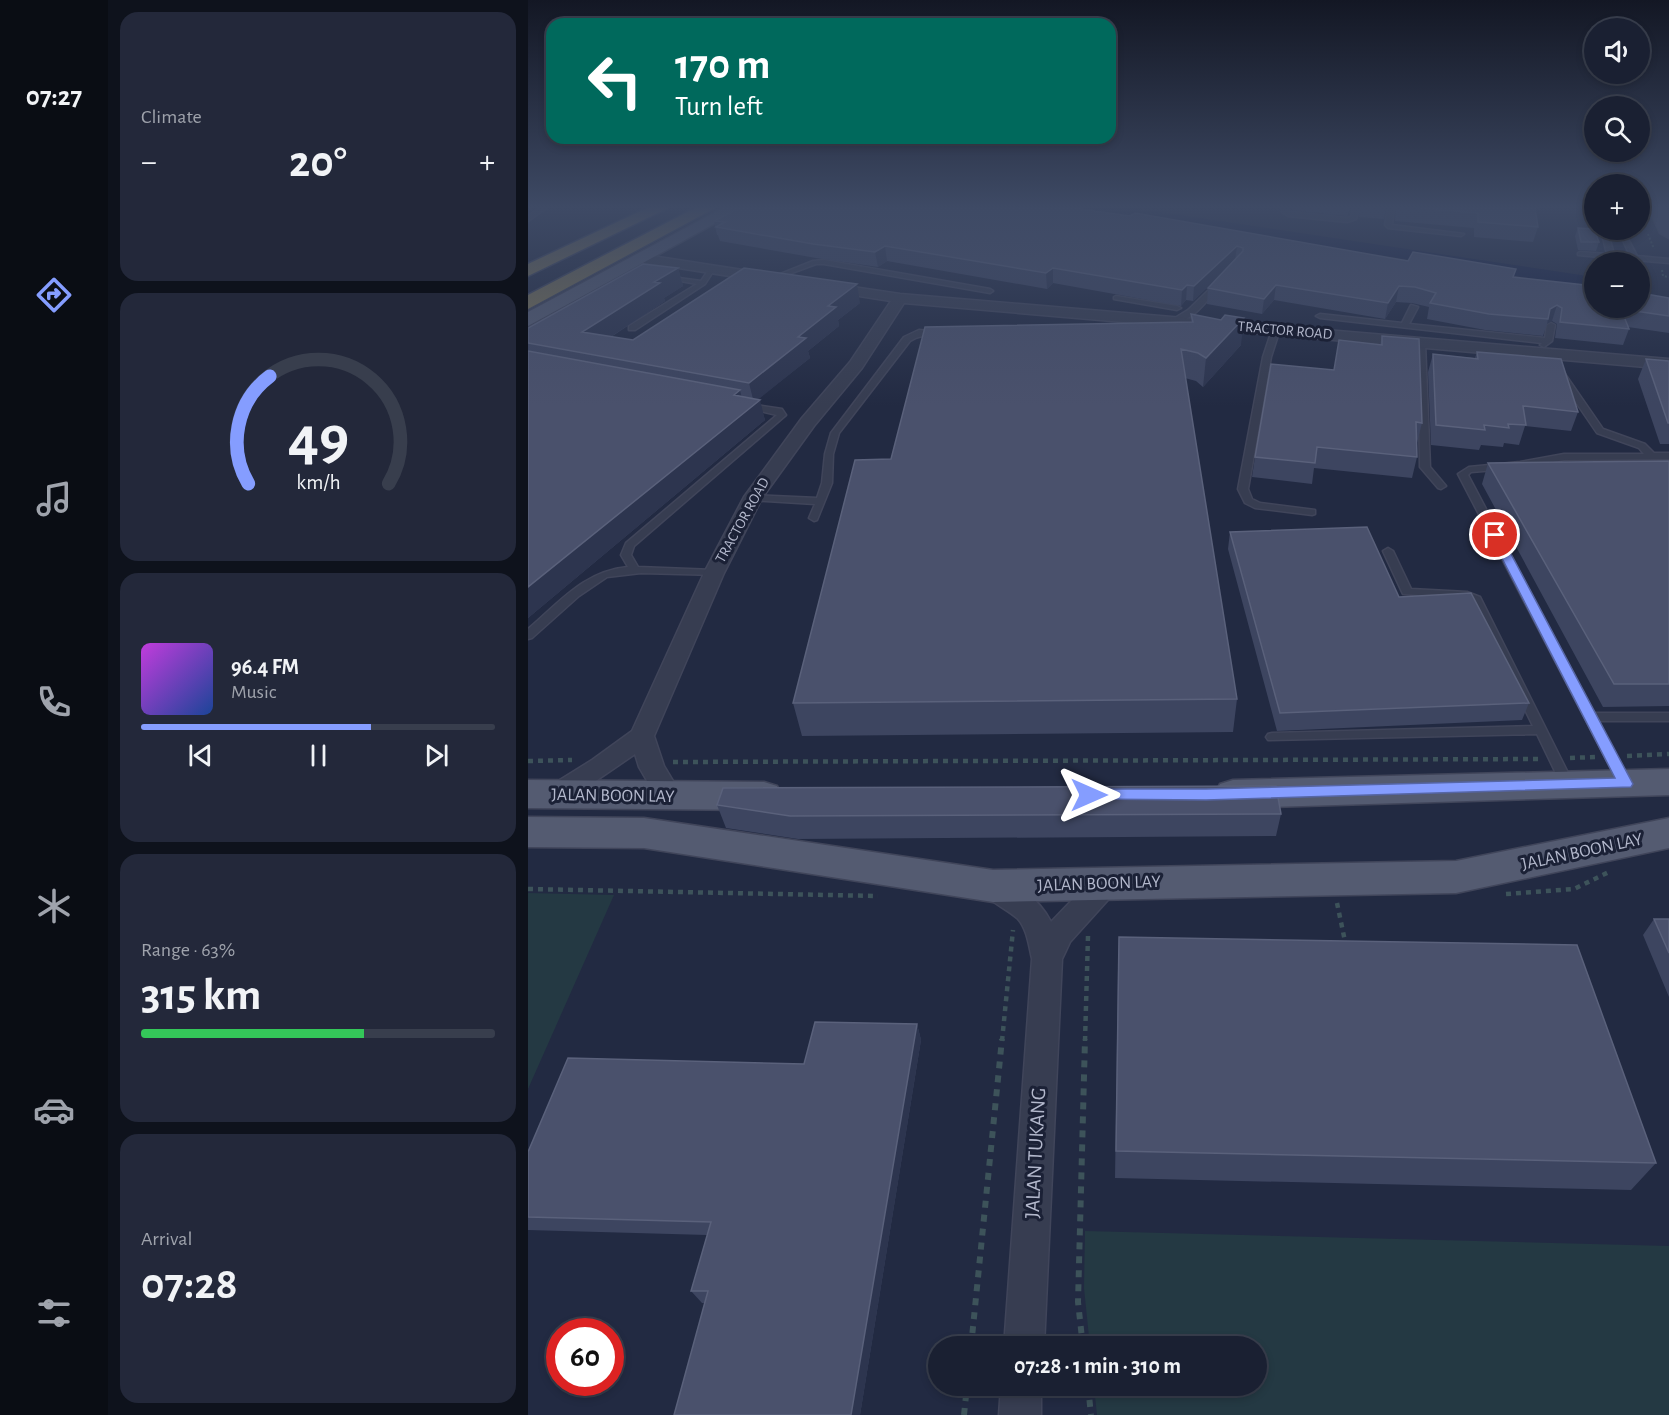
<!DOCTYPE html>
<meta charset="utf-8">
<style>
:root{--surface:#1a2032;--page:#23283a;--text:#f1f3f6;--muted:#9fa3ac;--line:#383e4d;--accent:#859dff}
body{margin:0;font-family:"Alegreya Sans",sans-serif;background:var(--page);color:var(--text);height:100vh;display:flex;flex-direction:column;font-size:22px;white-space:nowrap}
*{box-sizing:border-box;margin:0}
p{font-size:20px;color:var(--muted)}
.icon{flex:none;width:33px;height:33px;fill:none;stroke:currentColor;stroke-width:2;stroke-linecap:round;stroke-linejoin:round}
.map{position:relative;flex:1;overflow:hidden}
.drawer{display:flex;flex-direction:column;gap:12px;padding:12px;background:#0e121c;width:420px}
.drawer>*{flex:none}
.guide{position:absolute;left:18px;top:18px;width:570px;height:126px;border-radius:18px;box-shadow:0 3px 9px #0003,0 0 0 2px var(--line);background:#00695c;color:#fff;overflow:hidden}
.tools{position:absolute;left:1056px;top:18px;display:grid;gap:12px}
.tools a{display:grid;place-items:center;width:66px;height:66px;border-radius:50%;background:var(--surface);box-shadow:0 3px 9px #0003,0 0 0 2px var(--line);font-size:30px}
.speed{position:absolute;left:18px;top:1318px;display:flex;gap:12px;font-size:30px;font-weight:700;text-align:center}
.speed>*{display:grid;place-content:center;width:78px;height:78px;border-radius:50%;background:var(--surface);box-shadow:0 3px 9px #0003,0 0 0 2px var(--line);line-height:1}
.speed .limit{border:9px solid #d22;background:#fff;color:#111}
.pin{position:absolute;display:grid;place-items:center;width:51px;height:51px;color:#fff;margin:-26px;border:3px solid #fff;border-radius:50%;box-shadow:0 2px 6px #0007}
.me{position:absolute;width:66px;margin:-33px;rotate:90deg;stroke-linejoin:round;filter:drop-shadow(0 0 4px #0008)}
.turn{display:flex;align-items:center;gap:21px;height:126px;padding:0 30px;font-size:27px}
.turn .icon{width:78px;height:78px;stroke-width:2.5}
.turn b{display:block;font-size:42px;line-height:51px}
.big{font-size:45px;font-weight:700;line-height:1.1}
.drawer .card{flex:1;display:flex;flex-direction:column;justify-content:center;gap:9px;min-width:0;padding:0 21px;border-radius:18px;background:var(--page)}
.drawer .dial{align-items:center;gap:0}
.dial svg{height:156px;overflow:visible;fill:none;stroke:var(--line);stroke-width:7;stroke-linecap:round;text-anchor:middle}
.dial text{fill:var(--text);stroke:none}
.song{display:flex;align-items:center;gap:18px}
.cover{width:72px;height:72px;border-radius:9px;background:linear-gradient(135deg,hsl(290 70% 55%),hsl(220 70% 35%))}
.played{height:6px;border-radius:3px;background:linear-gradient(90deg,var(--accent) 65%,var(--line) 65%)}
.keys{display:flex;justify-content:space-around;direction:ltr}
.heat{display:flex;justify-content:space-between;align-items:center;font-size:33px;direction:ltr}
.charge{height:9px;border-radius:4px;background:linear-gradient(90deg,#34c759 63%,var(--line) 0)}
.trip{position:absolute;left:400px;top:1336px;width:339px;height:60px;border-radius:30px;background:var(--surface);box-shadow:0 3px 9px #0003,0 0 0 2px var(--line);font-weight:700;line-height:60px;text-align:center}
main{display:flex;flex:1;min-height:0}
.tab-bar{display:flex;flex-direction:column;width:108px;justify-content:space-around;align-items:center;background:#0a0d14;color:var(--muted)}
.tab-bar .icon{width:42px;height:42px}
.tab-bar .active{color:var(--accent)}
.tab-bar b{font-size:27px;color:var(--text)}
.map>svg:first-child{display:block}
.green{fill:#243943}
.water{fill:#141e41}
.lines{fill:none;stroke-linecap:round;stroke-linejoin:round}
.service-casing{stroke:#40455a;stroke-width:3}
.minor-casing{stroke:#40455a;stroke-width:3}
.secondary-casing{stroke:#40455a;stroke-width:3}
.primary-casing{stroke:#40455a;stroke-width:3}
.motorway-casing{stroke:#3e4459;stroke-width:3}
.path-far2{stroke:#3d535a;stroke-width:2;stroke-dasharray:2 2;stroke-linecap:butt}
.path-far1{stroke:#3d535a;stroke-width:4.5;stroke-dasharray:5 5;stroke-linecap:butt}
.path{stroke:#3d535a;stroke-width:6;stroke-dasharray:7 7;stroke-linecap:butt}
.service{fill:#373d51;fill-rule:evenodd}
.minor{fill:#373d51;fill-rule:evenodd}
.secondary{fill:#444a65;fill-rule:evenodd}
.primary{fill:#545b71;fill-rule:evenodd}
.motorway{fill:#787053;fill-rule:evenodd}
.wall{fill:#3d4560}
.shaded-wall{fill:#2d354f}
.building{fill:#4a516c;stroke:#5a617b;stroke-width:1.5}
.route{fill:#859dff;stroke:#5666a6;stroke-width:1.5}
.labels{text-anchor:middle;stroke-width:6;stroke-linejoin:round;paint-order:stroke}
.far-street-label{font-size:15px;fill:#b3b8cc;stroke:#1b2136}
.street-label{font-size:18px;fill:#b3b8cc;stroke:#1b2136}
.near-street-label{font-size:21px;fill:#b3b8cc;stroke:#1b2136}
</style>
<main>
<nav class="tab-bar">
<b>07:27</b>
<svg class="icon active" aria-label="directions" viewBox="0 0 24 24"><path d="M12 3l9 9-9 9-9-9zM9 14v-3h6M13 9l2 2-2 2"/></svg>
<svg class="icon" aria-label="music" viewBox="0 0 24 24"><path d="M9 18V5l10-2v13"/><circle cx="6" cy="18" r="3"/><circle cx="16" cy="16" r="3"/></svg>
<svg class="icon" aria-label="phone" viewBox="0 0 24 24"><path d="M5 4h4l2 5-3 2q2 4 5 5l2-3 5 2v4C11 20 4 13 5 4z"/></svg>
<svg class="icon" aria-label="climate" viewBox="0 0 24 24"><path d="M12 3v18M4 7l16 10M4 17L20 7"/></svg>
<svg class="icon" aria-label="car" viewBox="0 0 24 24"><path d="M5 17H2v-5l4-1 3-4h7l3 4 3 1v5h-3M9 17h6M6 11h13"/><circle cx="7" cy="17" r="2"/><circle cx="17" cy="17" r="2"/></svg>
<svg class="icon" aria-label="filters" viewBox="0 0 24 24"><path d="M4 7h16M4 17h16"/><circle cx="9" cy="7" r="2"/><circle cx="15" cy="17" r="2"/></svg>
</nav>
<section class="drawer">
<div class="card"><p>Climate</p>
<div class="heat"><a>−</a><b class="big">20°</b><a>+</a></div>
</div>
<div class="card dial"><svg viewBox="0 0 100 80">
<path d="M14 69A42 42 0 1 1 86 69"/>
<path d="M14 69A42 42 0 0 1 25 14" stroke="#859dff"/>
<text x="50" y="56" font-size="32" font-weight="700">49</text>
<text x="50" y="72" font-size="11">km/h</text>
</svg></div>
<div class="card">
<div class="song"><i class="cover"></i><div><b>96.4 FM</b><p>Music</p></div></div>
<div class="played"></div>
<div class="keys"><svg class="icon" aria-label="previous" viewBox="0 0 24 24"><path d="M18 5L8 12l10 7zM5 5v14"/></svg><svg class="icon" aria-label="pause" viewBox="0 0 24 24"><path d="M8 5v14M16 5v14"/></svg><svg class="icon" aria-label="next" viewBox="0 0 24 24"><path d="M6 5l10 7-10 7zM19 5v14"/></svg></div>
</div>
<div class="card"><p>Range · 63%</p><b class="big">315 km</b><div class="charge"></div></div>
<div class="card"><p>Arrival</p><b class="big">07:28</b></div>
</section>
<div class="map">
<svg width="1141" height="1415" viewBox="0 0 1141 1415">
<rect width="100%" height="100%" fill="#222a42"/>
<!-- green -->
<path class="green" d="M 0,893 L 86,895 L 0,1089 Z
M 557,1231 L 1141,1246 L 1141,1415 L 569,1415 L 566,1386 L 729,1386 L 729,1347 L 562,1347 L 556,1288 Z"/>
<!-- water -->
<path class="water" d="M 544,208 L 605,208 L 1066,277 L 1066,288 Z"/>
<g class="lines">
<defs>
<path id="service" d="M 11,208 L 18,208 L 0,221 L 0,216 Z
M 754,208 L 760,208 L 759,211 L 762,212 L 819,218 L 823,217 L 825,208 L 831,208 L 828,219 L 819,222 L 760,216 L 754,212 Z
M 860,208 L 866,208 L 864,225 L 936,234 L 933,236 L 860,228 L 857,225 Z
M 1077,232 L 1098,235 L 1109,256 L 1141,259 L 1141,263 L 1050,255 L 1050,253 L 1052,252 L 1079,254 L 1074,234 ZM 1081,236 L 1094,238 L 1102,256 L 1086,255 Z
M 296,260 L 462,289 L 465,291 L 462,293 L 296,264 L 288,264 L 245,280 L 240,279 L 285,261 Z
M 181,269 L 186,270 L 177,284 L 107,330 L 101,330 L 101,326 L 169,284 L 136,278 L 136,276 L 173,281 Z
M 688,283 L 693,284 C 683,296 665,322 647,322 L 647,318 L 660,310 Z
M 588,296 L 649,306 L 653,308 L 649,310 L 586,299 L 586,297 Z
M 883,305 L 890,307 L 881,324 L 1017,338 L 1019,325 L 1023,323 L 1027,325 L 1024,341 L 1016,347 L 1012,345 L 1014,343 L 792,318 L 788,316 L 792,314 L 874,323 Z
M 745,327 L 752,329 L 743,357 L 720,489 L 724,499 L 732,503 L 787,510 L 787,514 L 784,515 L 727,508 L 717,503 L 710,489 L 735,357 Z
M 391,330 L 412,332 L 416,334 C 404,340 398,331 382,341 L 311,433 L 305,454 L 304,483 L 289,520 L 286,521 L 281,518 L 287,504 L 221,500 L 221,496 L 224,495 L 289,498 L 294,483 L 297,454 L 303,433 L 376,337 Z
M 890,340 L 897,342 L 902,467 L 918,486 L 913,489 L 910,488 L 892,467 Z
M 1031,374 L 1037,374 L 1075,429 L 1117,444 L 1126,453 L 1141,453 L 1141,459 L 1036,460 L 992,468 L 943,472 L 940,475 L 1066,713 L 1141,713 L 1141,721 L 1070,721 L 1103,784 L 1102,787 L 1092,787 L 1091,784 L 930,474 L 941,467 L 992,462 L 1036,454 L 1116,454 L 1111,448 L 1069,433 L 1030,376 Z
M 215,403 L 254,409 L 258,415 L 106,546 L 103,555 L 110,567 L 186,570 L 190,571 L 191,573 L 190,575 L 113,573 L 79,577 L 51,596 L 4,638 L 0,639 L 0,629 C 32,602 56,571 100,567 L 93,555 L 98,543 L 249,415 L 215,407 Z
M 860,548 L 865,551 L 883,589 L 939,592 L 952,597 L 1046,785 L 1045,788 L 1035,788 L 1009,734 L 740,740 L 738,737 L 740,734 L 744,733 L 1005,726 L 944,601 L 937,598 L 875,594 L 855,551 Z"/>
<path id="minor" d="M 111,254 L 240,274 L 247,278 L 240,282 L 106,261 L 105,258 Z
M 298,283 L 372,294 L 1141,359 L 1141,369 L 376,303 L 334,368 L 286,426 L 234,498 L 196,573 L 126,736 L 136,766 L 154,796 L 150,803 L 141,806 L 132,803 L 111,767 L 107,754 L 37,802 L 28,805 L 19,802 L 15,795 L 19,788 L 64,760 L 104,731 L 176,573 L 216,497 L 274,418 L 322,362 L 363,301 L 293,290 L 291,287 Z
M 578,871 L 588,875 L 592,883 L 588,891 L 542,942 L 534,959 L 516,1347 L 476,1347 L 504,959 C 501,946 499,929 490,919 C 477,907 459,902 451,886 L 455,878 C 479,870 513,901 523,922 L 568,875 Z
M 473,1386 L 513,1386 L 513,1415 L 471,1415 Z"/>
<path id="secondary" d="M 1121,208 L 1137,208 L 1141,216 L 1141,238 L 1132,233 Z"/>
<path id="primary" d="M 195,208 L 215,208 L 0,326 L 0,312 Z
M 1141,769 L 1141,795 L 705,808 L 692,804 L 687,794 L 692,784 L 705,780 Z
M 0,780 L 236,782 L 249,786 L 254,796 L 249,806 L 236,810 L 0,808 Z
M 0,817 L 116,818 L 465,870 L 928,861 L 1141,818 L 1141,848 L 928,893 L 465,902 L 116,848 L 0,847 Z"/>
<path id="motorway" d="M 119,208 L 140,208 L 0,276 L 0,264 Z
M 167,208 L 187,208 L 0,309 L 0,295 Z"/>
</defs>
<!-- service casing -->
<use href="#service" class="service-casing"/>
<!-- minor casing -->
<use href="#minor" class="minor-casing"/>
<!-- secondary casing -->
<use href="#secondary" class="secondary-casing"/>
<!-- primary casing -->
<use href="#primary" class="primary-casing"/>
<!-- motorway casing -->
<use href="#motorway" class="motorway-casing"/>
<!-- path-far2 -->
<path class="path-far2" d="M 1120,234 L 1126,249
M 1134,270 L 1135,276 L 1141,277"/>
<!-- path-far1 -->
<path class="path-far1" d="M 1099,756 L 1141,754
M 1042,758 L 1067,757
M 0,761 L 44,760
M 145,762 L 1013,759
M 0,889 L 350,896
M 978,894 L 1046,889 L 1083,871
M 809,903 L 818,946
M 474,1041 L 485,930
M 557,1041 L 560,936"/>
<!-- path -->
<path class="path" d="M 443,1347 L 474,1039
M 555,1347 L 550,1302 L 557,1039
M 560,1386 L 563,1415
M 436,1415 L 439,1386"/>
<!-- service -->
<use href="#service" class="service"/>
<!-- minor -->
<use href="#minor" class="minor"/>
<!-- secondary -->
<use href="#secondary" class="secondary"/>
<!-- primary -->
<use href="#primary" class="primary"/>
<!-- motorway -->
<use href="#motorway" class="motorway"/>
</g>
<!-- wall -->
<path class="wall" d="M 545,208 L 986,277 L 1141,298 L 1141,333 L 1100,327 L 1101,329 L 1095,345 L 1027,338 L 1029,324 L 1024,321 L 1019,324 L 1015,336 L 957,330 L 899,319 L 901,307 L 884,303 L 868,302 L 857,319 L 746,300 L 734,314 L 679,304 L 680,288 L 691,276 L 665,301 L 658,300 L 653,306 L 525,283 L 519,289 L 359,261 L 350,267 L 288,258 L 192,241 L 190,235 L 189,235 L 186,221 Z
M 764,208 L 823,208 L 819,216 L 764,210 Z
M 832,208 L 858,208 L 856,219 L 831,217 Z
M 868,208 L 1007,208 L 1010,227 L 1005,242 L 946,237 L 946,228 L 867,221 Z
M 1050,228 L 1071,242 L 1068,251 L 1050,250 L 1047,236 Z
M 150,268 L 155,286 L 136,298 L 137,301 L 83,337 L 105,340 L 332,303 L 310,320 L 311,326 L 280,351 L 282,358 L 230,399 L 237,420 L 0,618 L 0,328 Z
M 663,314 L 713,345 L 675,387 L 668,381 L 657,378 L 709,699 L 705,732 L 274,736 L 265,703 L 363,459 L 663,322 Z
M 854,336 L 894,423 L 889,443 L 889,457 L 884,478 L 786,468 L 784,484 L 724,477 L 727,457 L 806,370 L 852,345 Z
M 949,352 L 1050,412 L 1043,431 L 997,426 L 991,445 L 976,443 L 975,447 L 953,445 L 951,450 L 903,445 L 900,372 L 905,354 L 947,358 Z
M 1118,359 L 1141,361 L 1141,444 L 1132,444 L 1110,379 Z
M 1141,461 L 1141,706 L 1075,707 L 954,484 L 960,463 Z
M 702,532 L 871,597 L 1001,703 L 994,720 L 749,731 L 700,549 Z
M 189,805 L 753,814 L 748,836 L 270,839 L 198,828 Z
M 1126,919 L 1141,919 L 1141,997 L 1115,935 Z
M 590,968 L 1128,1163 L 1103,1190 L 587,1178 Z
M 389,1024 L 393,1040 L 332,1415 L 146,1415 L 177,1303 L 174,1303 L 163,1291 L 179,1235 L 0,1230 L 0,1152 L 276,1064 Z"/>
<!-- shaded-wall -->
<path class="shaded-wall" d="M 357,246 L 359,261 L 350,267 L 347,252 Z
M 709,246 L 707,261 L 665,301 L 666,286 Z
M 150,268 L 155,286 L 136,298 L 137,301 L 61,351 L 54,332 L 126,282 Z
M 525,268 L 525,283 L 519,289 L 518,273 Z
M 329,284 L 332,303 L 310,320 L 311,326 L 280,351 L 282,358 L 226,403 L 221,383 L 270,337 L 300,306 Z
M 659,285 L 658,300 L 653,306 L 654,290 Z
M 748,285 L 746,300 L 734,314 L 736,299 Z
M 871,286 L 868,302 L 857,319 L 860,303 Z
M 1029,305 L 1024,321 L 1019,324 L 1022,309 Z
M 716,318 L 713,345 L 675,387 L 678,358 Z
M 212,390 L 217,411 L 206,395 Z
M 232,400 L 237,420 L 0,618 L 0,587 Z
M 389,1024 L 393,1040 L 332,1415 L 323,1415 Z"/>
<!-- building -->
<path class="building" d="M 211,208 L 545,208 L 602,216 L 607,213 L 880,261 L 885,252 L 988,269 L 985,277 L 1066,286 L 1066,308 L 1112,308 L 1112,293 L 1141,298 L 1141,316 L 1093,309 L 1101,329 L 1032,322 L 1034,308 L 1029,305 L 1022,309 L 1020,319 L 961,314 L 902,303 L 908,293 L 887,287 L 871,286 L 860,303 L 748,285 L 736,299 L 680,288 L 715,251 L 715,248 L 709,246 L 666,286 L 659,285 L 654,290 L 525,268 L 518,273 L 357,246 L 347,252 L 285,244 L 188,227 L 197,222 L 186,221 Z
M 890,208 L 1007,208 L 1010,227 L 950,222 L 950,213 Z
M 1050,228 L 1066,229 L 1071,242 L 1053,242 Z
M 115,264 L 150,268 L 126,282 L 132,283 L 54,332 L 105,340 L 216,268 L 329,284 L 300,306 L 308,307 L 270,337 L 278,338 L 221,383 L 0,343 L 0,328 Z
M 663,314 L 693,320 L 697,315 L 716,318 L 678,358 L 670,353 L 653,349 L 709,699 L 265,703 L 327,460 L 363,459 L 397,327 L 665,322 Z
M 854,336 L 891,339 L 894,423 L 888,422 L 889,457 L 789,447 L 787,463 L 727,457 L 743,364 L 806,370 L 811,340 L 854,345 Z
M 0,351 L 212,390 L 206,395 L 232,400 L 0,587 Z
M 949,352 L 1033,359 L 1050,412 L 995,406 L 998,425 L 980,424 L 981,428 L 956,425 L 957,430 L 908,425 L 905,354 L 950,359 Z
M 1118,359 L 1141,361 L 1141,423 L 1140,423 Z
M 1141,461 L 1141,684 L 1086,684 L 960,463 Z
M 839,527 L 871,597 L 943,593 L 1001,703 L 752,713 L 702,532 Z
M 748,786 L 753,814 L 262,816 L 189,805 L 195,788 Z
M 1126,919 L 1141,919 L 1141,953 Z
M 591,937 L 1049,945 L 1128,1163 L 588,1151 Z
M 287,1022 L 389,1024 L 323,1415 L 146,1415 L 180,1291 L 163,1291 L 183,1222 L 0,1217 L 0,1152 L 40,1058 L 276,1064 Z"/>
<!-- sky -->
<linearGradient id="sky" x2="0" y2="1"><stop stop-color="#131724"/><stop offset="0.51" stop-color="#3e4a65"/><stop offset="1" stop-color="#3e4a65" stop-opacity="0"/></linearGradient>
<rect width="1141" height="406" fill="url(#sky)"/>
<!-- route -->
<path class="route" d="M 967,531 L 973,535 L 1105,784 L 1103,787 L 678,800 L 556,799 L 554,795 L 561,789 L 678,789 L 1087,778 L 962,535 Z"/>
<g class="labels">
<!-- far-street labels -->
<g class="far-street-label">
<text transform="translate(757 330) rotate(5)" y="5">TRACTOR ROAD</text>
<text transform="translate(214 520) rotate(-61)" y="5">TRACTOR ROAD</text>
</g>
<!-- street labels -->
<g class="street-label">
<text transform="translate(85 795) rotate(1)" y="6">JALAN BOON LAY</text>
<text transform="translate(1054 851) rotate(-12)" y="6">JALAN BOON LAY</text>
<text transform="translate(571 883) rotate(-2)" y="6">JALAN BOON LAY</text>
</g>
<!-- near-street labels -->
<g class="near-street-label">
<text transform="translate(507 1153) rotate(-87)" y="7">JALAN TUKANG</text>
</g>
</g>
</svg>
<div class="tools">
<a><svg class="icon" aria-label="sound" viewBox="0 0 24 24"><path d="M4 9h4l5-4v14l-5-4H4zM17 9q2 3 0 6"/></svg></a>
<a><svg class="icon" aria-label="search" viewBox="0 0 24 24"><circle cx="10" cy="10" r="6"/><path d="M15 15l6 6"/></svg></a>
<a>+</a>
<a>−</a>
</div>
<div class="speed"><div class="limit">60</div></div>
<div class="pin" style="left:967px;top:535px;background:#d93025"><svg class="icon" aria-label="arrive" viewBox="0 0 24 24"><path d="M6 21V4h12l-3 4 3 4H6"/></svg></div>
<svg class="me" style="left:561px;top:795px" viewBox="-20 -20 40 40"><path d="M0-17L14 15 0 8-14 15z" fill="#859dff" stroke="#fff" stroke-width="4"/></svg>
<div class="trip">07:28 · 1 min · 310 m</div>
<div class="guide">
<div class="turn"><svg class="icon" aria-label="left" viewBox="0 0 24 24"><path d="M17 20v-9H6M10 6l-5 5 5 5"/></svg><div><b>170 m</b>Turn left</div></div>
</div>
</div>
</main>
